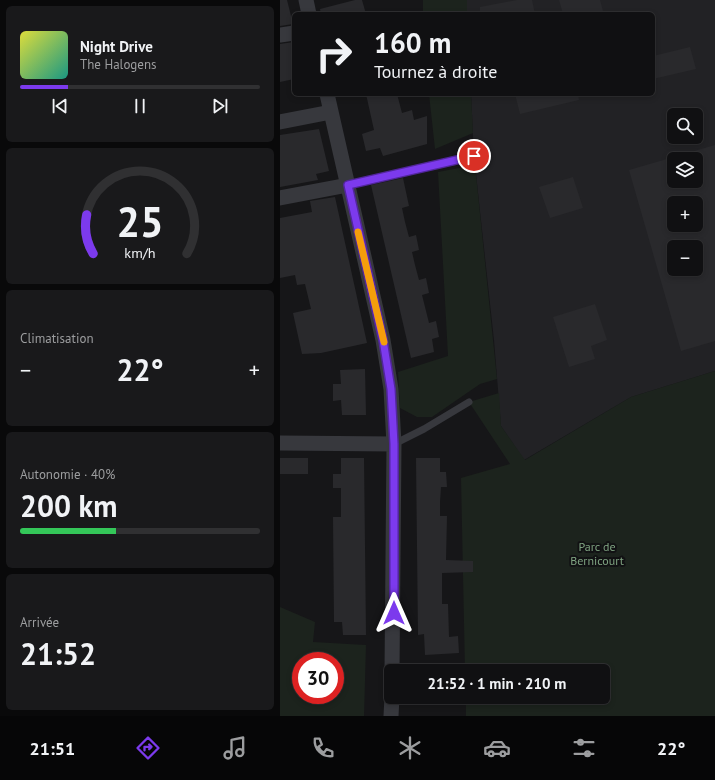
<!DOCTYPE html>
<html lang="fr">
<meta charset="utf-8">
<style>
:root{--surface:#101012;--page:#19191b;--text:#f1f3f6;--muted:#9c9d9f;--line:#303032;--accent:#7c3aed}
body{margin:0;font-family:"PT Sans",sans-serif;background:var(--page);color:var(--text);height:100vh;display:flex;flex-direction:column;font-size:15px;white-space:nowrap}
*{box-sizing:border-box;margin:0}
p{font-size:13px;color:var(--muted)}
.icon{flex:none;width:22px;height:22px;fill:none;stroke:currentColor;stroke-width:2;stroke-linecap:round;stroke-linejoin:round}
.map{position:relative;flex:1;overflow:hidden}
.panel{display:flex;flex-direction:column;gap:6px;padding:6px;background:#09090a;width:280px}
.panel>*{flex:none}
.hud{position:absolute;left:12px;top:12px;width:363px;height:84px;border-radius:6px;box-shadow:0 2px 6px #0003,0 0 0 1px var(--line);background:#101012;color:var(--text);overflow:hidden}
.controls{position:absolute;left:387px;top:108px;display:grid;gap:8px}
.controls a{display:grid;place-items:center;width:36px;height:36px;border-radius:6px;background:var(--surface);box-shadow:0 2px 6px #0003,0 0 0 1px var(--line);font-size:20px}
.speed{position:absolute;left:12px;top:652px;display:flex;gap:8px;font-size:20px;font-weight:700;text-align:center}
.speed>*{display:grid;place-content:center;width:52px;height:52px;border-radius:50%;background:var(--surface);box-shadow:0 2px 6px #0003,0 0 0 1px var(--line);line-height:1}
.speed .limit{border:6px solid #d22;background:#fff;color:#111}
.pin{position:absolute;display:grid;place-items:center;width:34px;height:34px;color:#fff;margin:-17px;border:2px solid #fff;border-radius:50%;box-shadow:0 1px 4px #0007}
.me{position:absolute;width:44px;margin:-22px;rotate:0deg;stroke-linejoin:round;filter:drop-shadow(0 0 3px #0008)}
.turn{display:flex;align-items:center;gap:14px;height:84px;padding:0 16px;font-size:18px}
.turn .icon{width:52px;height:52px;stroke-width:2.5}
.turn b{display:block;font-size:28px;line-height:34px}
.big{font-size:30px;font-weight:600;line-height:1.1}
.panel .tile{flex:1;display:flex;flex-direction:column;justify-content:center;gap:6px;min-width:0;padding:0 14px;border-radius:6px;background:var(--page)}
.panel .dial{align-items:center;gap:0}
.dial svg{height:104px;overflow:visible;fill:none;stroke:var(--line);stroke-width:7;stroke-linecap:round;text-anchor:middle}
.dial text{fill:var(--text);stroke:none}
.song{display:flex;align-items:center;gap:12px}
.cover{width:48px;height:48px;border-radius:6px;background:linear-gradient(135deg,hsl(60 70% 55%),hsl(170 70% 35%))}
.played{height:4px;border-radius:2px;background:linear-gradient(90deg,var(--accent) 20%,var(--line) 20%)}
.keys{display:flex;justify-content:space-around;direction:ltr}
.heat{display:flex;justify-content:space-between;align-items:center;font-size:22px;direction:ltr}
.charge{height:6px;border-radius:3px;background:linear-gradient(90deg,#34c759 40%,var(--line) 0)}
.trip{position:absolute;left:104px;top:664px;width:226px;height:40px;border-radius:6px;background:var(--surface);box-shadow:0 2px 6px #0003,0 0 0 1px var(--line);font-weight:600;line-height:40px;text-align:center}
.menu{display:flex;height:64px;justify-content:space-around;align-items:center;background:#060607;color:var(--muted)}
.menu .icon{width:28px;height:28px}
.menu .current{color:var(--accent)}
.menu b{font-size:18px;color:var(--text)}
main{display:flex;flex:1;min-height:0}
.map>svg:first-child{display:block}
.built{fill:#222225;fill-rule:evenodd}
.green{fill:#1c231d;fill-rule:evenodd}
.building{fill:#29292c;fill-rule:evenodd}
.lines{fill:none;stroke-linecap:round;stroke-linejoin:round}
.service{stroke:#37383d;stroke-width:7}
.minor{stroke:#37383d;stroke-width:15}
.route-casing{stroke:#51269a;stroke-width:10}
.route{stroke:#7c3aed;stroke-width:7}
.slow{stroke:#f59e0b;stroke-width:7}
.labels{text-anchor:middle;stroke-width:4;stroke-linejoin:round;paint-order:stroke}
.park-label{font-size:12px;fill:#7fa381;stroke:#111113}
</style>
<main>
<section class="panel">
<div class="tile">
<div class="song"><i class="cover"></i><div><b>Night Drive</b><p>The Halogens</p></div></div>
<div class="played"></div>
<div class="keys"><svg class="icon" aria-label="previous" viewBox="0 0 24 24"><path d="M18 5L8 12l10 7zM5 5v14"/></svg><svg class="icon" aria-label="pause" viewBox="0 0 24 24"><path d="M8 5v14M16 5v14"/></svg><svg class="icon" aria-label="next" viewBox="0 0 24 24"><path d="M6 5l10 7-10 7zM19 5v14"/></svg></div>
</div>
<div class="tile dial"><svg viewBox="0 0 100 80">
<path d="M14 69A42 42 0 1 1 86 69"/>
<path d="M14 69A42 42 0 0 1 9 39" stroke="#7c3aed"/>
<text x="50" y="56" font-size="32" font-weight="700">25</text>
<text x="50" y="72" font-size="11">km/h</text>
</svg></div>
<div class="tile"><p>Climatisation</p>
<div class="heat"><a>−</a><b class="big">22°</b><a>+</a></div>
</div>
<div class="tile"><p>Autonomie · 40%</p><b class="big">200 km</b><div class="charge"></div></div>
<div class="tile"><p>Arrivée</p><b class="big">21:52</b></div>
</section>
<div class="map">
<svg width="435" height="716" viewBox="0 0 435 716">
<rect width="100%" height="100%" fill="#161618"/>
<!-- built -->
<path class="built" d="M 187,0 L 435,0 L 435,371 L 351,397 L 244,460 L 221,426 L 214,340 L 194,156 L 191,94 L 373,94 L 373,14 L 187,14 ZM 394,115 L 416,115 L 416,137 L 394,137 ZM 394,159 L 416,159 L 416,181 L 394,181 ZM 394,203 L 416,203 L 416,225 L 394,225 ZM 394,247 L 416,247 L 416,269 L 394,269 Z"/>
<!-- green -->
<path class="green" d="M 143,0 L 187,0 L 187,14 L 143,14 Z
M 149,94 L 191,94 L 193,133 L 155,149 Z
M 195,165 L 217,379 L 200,384 L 152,417 L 137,417 L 120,408 L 118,372 L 168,356 L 158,172 Z
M 435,371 L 435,716 L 186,716 L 186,697 L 323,697 L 323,671 L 185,671 L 181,478 L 230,464 L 189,402 L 219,393 L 221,426 L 245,460 L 351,397 Z
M 0,607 L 35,622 L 33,642 L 86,645 L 84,716 L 0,716 ZM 21,661 L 55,661 L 55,695 L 21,695 Z"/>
<!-- building -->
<path class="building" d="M 0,0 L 7,0 L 13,24 L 0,26 Z
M 75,0 L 82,0 L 86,14 L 41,14 L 40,9 Z
M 237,0 L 252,0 L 255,14 L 200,14 L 200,7 Z
M 279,0 L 320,0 L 323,11 L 314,14 L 283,14 Z
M 14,42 L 14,79 L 0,82 L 0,44 Z
M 410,47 L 416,69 L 373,79 L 373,56 Z
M 86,94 L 117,94 L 122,113 L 132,110 L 134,120 L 147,116 L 147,144 L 103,156 L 100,148 L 86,151 L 82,134 L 94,130 Z
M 235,94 L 298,94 L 299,100 L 240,114 Z
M 39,129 L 49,171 L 36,174 L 38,180 L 0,187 L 0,135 Z
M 435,145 L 435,341 L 401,351 L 349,170 ZM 394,159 L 416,159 L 416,181 L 394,181 ZM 394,203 L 416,203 L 416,225 L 394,225 ZM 394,247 L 416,247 L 416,269 L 394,269 Z
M 293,177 L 303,208 L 270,218 L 259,187 Z
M 123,178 L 129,206 L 122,208 L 125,222 L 129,237 L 136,235 L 139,250 L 132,252 L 135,265 L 139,280 L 146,278 L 149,293 L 142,295 L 149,323 L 156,321 L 159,337 L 152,339 L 154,352 L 131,358 L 91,185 Z
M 55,197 L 87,343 L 41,353 L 22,354 L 13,313 L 31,309 L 25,284 L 17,285 L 15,275 L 0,278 L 0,218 L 32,212 L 30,201 Z
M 315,304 L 327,340 L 311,346 L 315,359 L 289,367 L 273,317 Z
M 85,369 L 86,415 L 62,415 L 61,400 L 53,401 L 53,384 L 61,384 L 60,370 Z
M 0,458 L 28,458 L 28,474 L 0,474 Z
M 61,458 L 84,458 L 86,635 L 63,635 L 62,622 L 54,622 L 53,517 L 61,517 L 61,488 L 53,488 L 53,474 L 61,474 Z
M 136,458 L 160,458 L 160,472 L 166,472 L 167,487 L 161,487 L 160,502 L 160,516 L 167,516 L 166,560 L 193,561 L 193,572 L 162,573 L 162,604 L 168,604 L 169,637 L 178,636 L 179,653 L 145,655 L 144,634 L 138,635 Z"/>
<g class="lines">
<!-- service -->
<path class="service" d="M 68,185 L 194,156
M 114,444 L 144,429 L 189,402"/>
<!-- minor -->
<path class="minor" d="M 26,0 L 29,14
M 0,35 L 14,33
M 47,94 L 103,340 L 111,389 L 114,444 L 112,671
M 0,122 L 51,112
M 0,198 L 68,185
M 0,443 L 114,444
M 111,716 L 112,697"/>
</g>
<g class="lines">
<defs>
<path id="route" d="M 114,613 L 114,444 L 111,389 L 103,340 L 68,185 L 194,156"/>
</defs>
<!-- route casing -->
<use href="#route" class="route-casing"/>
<!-- route -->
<use href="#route" class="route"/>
<!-- slow -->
<path class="slow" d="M 78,232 L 104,342"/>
</g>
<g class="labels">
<!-- park labels -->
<g class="park-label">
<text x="317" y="551">Parc de<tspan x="317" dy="14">Bernicourt</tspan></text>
</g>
</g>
</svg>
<div class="controls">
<a><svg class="icon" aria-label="search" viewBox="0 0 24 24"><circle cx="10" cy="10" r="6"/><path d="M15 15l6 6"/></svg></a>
<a><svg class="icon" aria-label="layers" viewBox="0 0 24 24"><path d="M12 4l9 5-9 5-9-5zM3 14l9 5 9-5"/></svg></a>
<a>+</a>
<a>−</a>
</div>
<div class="speed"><div class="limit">30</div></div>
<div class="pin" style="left:194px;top:156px;background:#d93025"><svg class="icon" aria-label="arrive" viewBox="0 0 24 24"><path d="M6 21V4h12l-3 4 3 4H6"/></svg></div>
<svg class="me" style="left:114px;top:613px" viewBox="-20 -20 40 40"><path d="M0-17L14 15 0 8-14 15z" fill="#7c3aed" stroke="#fff" stroke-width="4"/></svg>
<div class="trip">21:52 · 1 min · 210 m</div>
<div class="hud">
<div class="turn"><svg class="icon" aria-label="right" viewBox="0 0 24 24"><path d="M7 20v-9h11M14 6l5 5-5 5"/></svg><div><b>160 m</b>Tournez à droite</div></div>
</div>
</div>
</main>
<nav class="menu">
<b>21:51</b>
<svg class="icon current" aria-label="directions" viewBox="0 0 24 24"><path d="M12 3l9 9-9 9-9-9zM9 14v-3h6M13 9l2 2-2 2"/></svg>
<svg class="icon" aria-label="music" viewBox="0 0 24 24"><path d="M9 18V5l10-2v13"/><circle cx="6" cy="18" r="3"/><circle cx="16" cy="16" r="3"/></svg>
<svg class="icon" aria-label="phone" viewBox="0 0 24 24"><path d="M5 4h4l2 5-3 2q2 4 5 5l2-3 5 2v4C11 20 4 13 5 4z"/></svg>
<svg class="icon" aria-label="climate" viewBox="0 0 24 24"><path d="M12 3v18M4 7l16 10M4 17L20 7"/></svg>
<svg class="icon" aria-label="car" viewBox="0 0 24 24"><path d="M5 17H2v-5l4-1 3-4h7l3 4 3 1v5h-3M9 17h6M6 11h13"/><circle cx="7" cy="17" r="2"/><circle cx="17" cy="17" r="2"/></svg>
<svg class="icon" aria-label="filters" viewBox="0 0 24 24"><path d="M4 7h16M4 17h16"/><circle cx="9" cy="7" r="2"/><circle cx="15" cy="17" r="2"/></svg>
<b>22°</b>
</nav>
